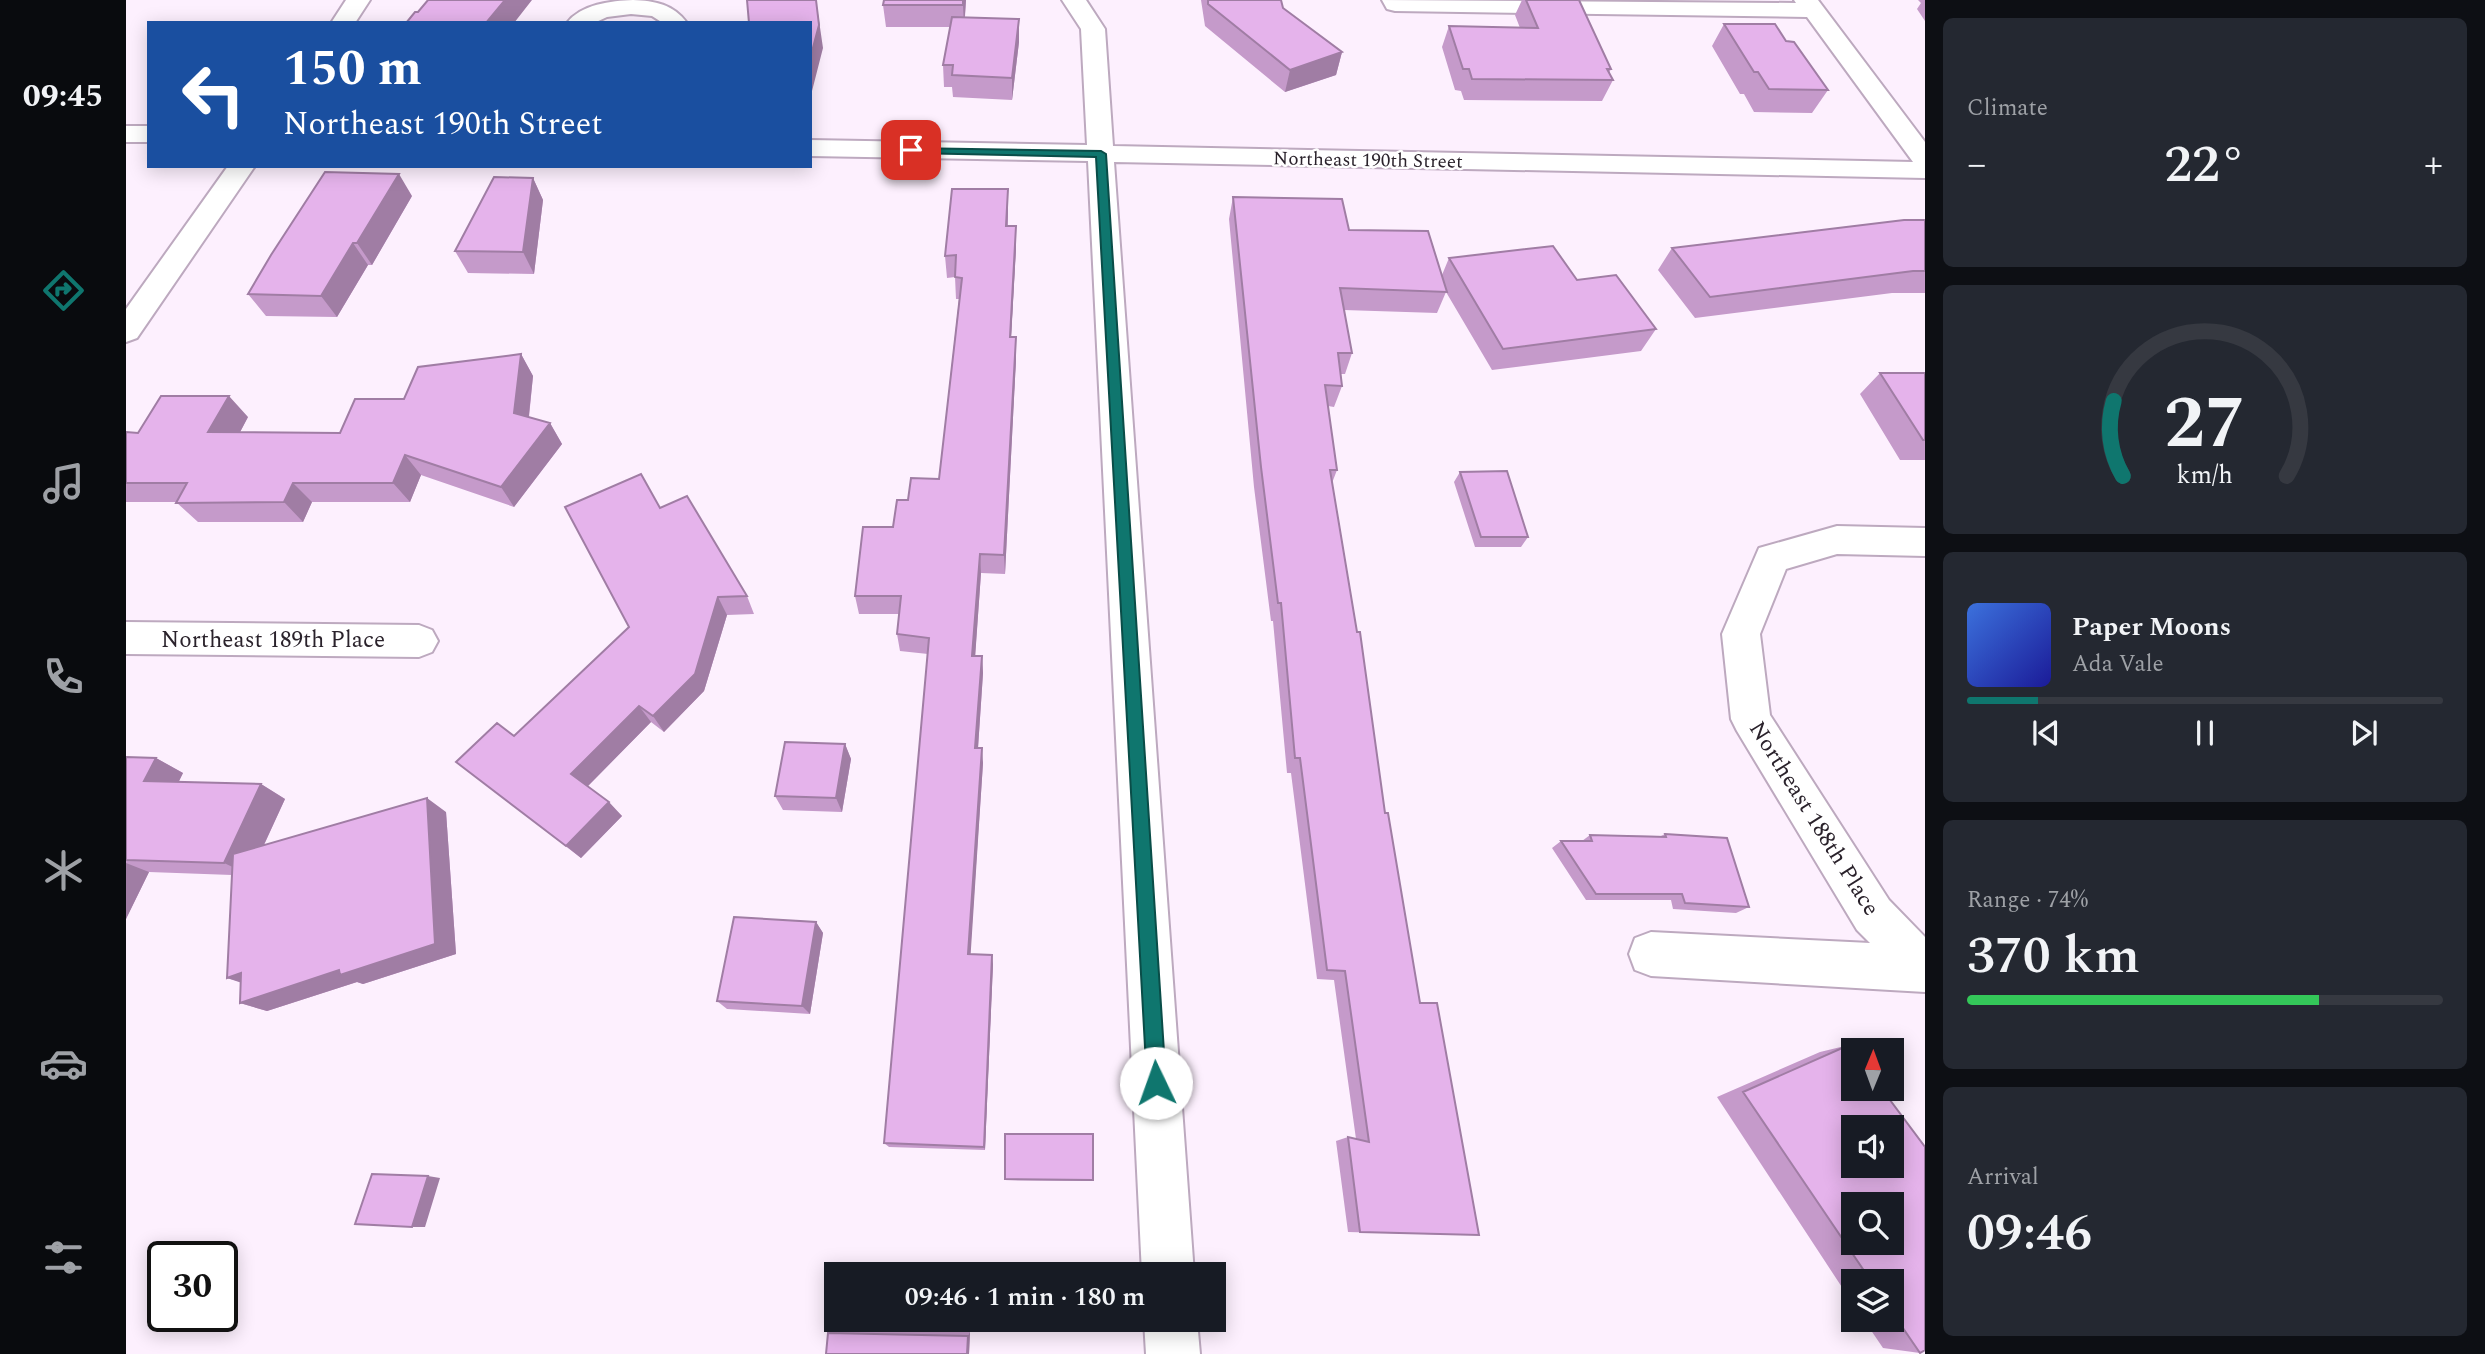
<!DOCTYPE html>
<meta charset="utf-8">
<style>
:root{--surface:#171b24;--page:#242831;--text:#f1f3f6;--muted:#9ea1a6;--line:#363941;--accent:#0f766e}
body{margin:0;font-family:Spectral,serif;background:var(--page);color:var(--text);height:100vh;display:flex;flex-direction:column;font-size:26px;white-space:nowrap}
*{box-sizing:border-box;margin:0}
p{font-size:23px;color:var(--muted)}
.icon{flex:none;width:38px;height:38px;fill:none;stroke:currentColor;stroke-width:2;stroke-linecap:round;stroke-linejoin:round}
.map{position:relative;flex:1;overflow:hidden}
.panel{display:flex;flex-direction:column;gap:18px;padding:18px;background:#0d0f14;width:560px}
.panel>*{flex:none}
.top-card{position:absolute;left:21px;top:21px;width:665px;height:147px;border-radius:0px;box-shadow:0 4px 18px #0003;background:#1a4fa0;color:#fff;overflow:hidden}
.needle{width:46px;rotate:1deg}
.controls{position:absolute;left:1715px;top:1038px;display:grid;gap:14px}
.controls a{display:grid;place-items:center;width:63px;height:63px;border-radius:0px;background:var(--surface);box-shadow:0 4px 18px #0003;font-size:35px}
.speed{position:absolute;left:21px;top:1241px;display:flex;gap:14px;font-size:35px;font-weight:700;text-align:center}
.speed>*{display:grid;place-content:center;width:91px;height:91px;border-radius:50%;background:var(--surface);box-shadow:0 4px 18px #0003;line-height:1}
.speed .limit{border:4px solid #111;border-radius:10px;background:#fff;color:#111}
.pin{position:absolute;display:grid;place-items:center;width:60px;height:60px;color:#fff;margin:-30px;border-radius:14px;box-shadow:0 4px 10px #0006}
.me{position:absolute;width:77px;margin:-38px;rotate:357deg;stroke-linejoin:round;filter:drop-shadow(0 0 5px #0008)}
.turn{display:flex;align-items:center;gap:24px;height:147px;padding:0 21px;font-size:32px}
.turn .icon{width:91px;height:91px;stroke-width:2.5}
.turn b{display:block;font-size:49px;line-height:60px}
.big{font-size:52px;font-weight:600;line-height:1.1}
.panel .tile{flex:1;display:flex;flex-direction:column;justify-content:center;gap:10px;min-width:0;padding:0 24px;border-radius:10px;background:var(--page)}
.panel .dial{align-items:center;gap:0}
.dial svg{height:182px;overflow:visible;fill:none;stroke:var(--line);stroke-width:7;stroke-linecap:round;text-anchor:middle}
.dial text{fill:var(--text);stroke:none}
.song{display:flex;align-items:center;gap:21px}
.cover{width:84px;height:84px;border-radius:10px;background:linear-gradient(135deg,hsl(220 70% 55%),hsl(240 70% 35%))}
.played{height:7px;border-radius:4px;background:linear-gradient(90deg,var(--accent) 15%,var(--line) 15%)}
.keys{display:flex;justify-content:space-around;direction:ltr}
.heat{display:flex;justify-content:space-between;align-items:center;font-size:38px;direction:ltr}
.charge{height:10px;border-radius:5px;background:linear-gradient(90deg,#34c759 74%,var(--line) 0)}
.trip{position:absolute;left:698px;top:1262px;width:402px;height:70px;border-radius:0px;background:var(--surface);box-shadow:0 4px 18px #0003;font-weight:600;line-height:70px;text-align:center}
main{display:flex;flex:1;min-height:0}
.menu{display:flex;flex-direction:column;width:126px;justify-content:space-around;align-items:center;background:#090b0e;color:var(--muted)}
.menu .icon{width:49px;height:49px}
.menu .on{color:var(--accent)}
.menu b{font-size:32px;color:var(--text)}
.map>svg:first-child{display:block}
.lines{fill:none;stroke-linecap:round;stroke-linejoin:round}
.minor-casing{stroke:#bda9bf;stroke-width:4}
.minor{fill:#fff;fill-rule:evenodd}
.wall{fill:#c59aca}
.shaded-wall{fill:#a07da4}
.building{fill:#e5b3eb;stroke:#a07da4;stroke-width:2;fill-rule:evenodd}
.route{fill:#0f766e;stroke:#0a4d48;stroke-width:2}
.labels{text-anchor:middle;stroke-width:5;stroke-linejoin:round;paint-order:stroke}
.far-street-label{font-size:19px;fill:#2a222b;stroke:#fff}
.street-label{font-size:23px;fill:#2a222b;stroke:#fff}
</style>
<main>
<nav class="menu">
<b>09:45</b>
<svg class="icon on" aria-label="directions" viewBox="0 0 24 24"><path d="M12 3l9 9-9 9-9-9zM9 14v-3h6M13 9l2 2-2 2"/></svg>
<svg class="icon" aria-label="music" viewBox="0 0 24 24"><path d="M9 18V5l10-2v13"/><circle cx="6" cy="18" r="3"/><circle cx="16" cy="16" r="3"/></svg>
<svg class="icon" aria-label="phone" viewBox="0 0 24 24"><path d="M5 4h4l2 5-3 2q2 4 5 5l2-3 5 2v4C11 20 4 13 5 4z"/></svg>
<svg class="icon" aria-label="climate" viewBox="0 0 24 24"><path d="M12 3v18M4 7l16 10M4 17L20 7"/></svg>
<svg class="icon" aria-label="car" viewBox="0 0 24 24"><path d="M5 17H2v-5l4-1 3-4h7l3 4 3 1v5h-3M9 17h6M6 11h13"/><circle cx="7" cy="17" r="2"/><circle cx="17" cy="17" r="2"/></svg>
<svg class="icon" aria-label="filters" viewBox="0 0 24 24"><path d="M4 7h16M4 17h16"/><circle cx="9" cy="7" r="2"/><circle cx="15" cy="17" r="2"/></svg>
</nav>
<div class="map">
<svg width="1799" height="1354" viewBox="0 0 1799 1354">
<rect width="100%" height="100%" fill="#fdf0fe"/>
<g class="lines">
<defs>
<path id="minor" d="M 220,0 L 244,0 L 229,23 L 205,23 Z
M 507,0 C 529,1 547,4 561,23 L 537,23 L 526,16 L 505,14 L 481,17 L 468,23 L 441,23 C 455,4 485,1 507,0 Z
M 936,0 L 960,0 L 979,29 L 987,146 L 1787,162 L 1681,17 L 1269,11 L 1261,9 L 1256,0 L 1670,3 L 1668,0 L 1692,0 L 1799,142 L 1799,178 L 988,162 L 1068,1274 L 1016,1274 L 962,161 L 684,156 L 684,140 L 961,145 L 955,29 Z
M 0,126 L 23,126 L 23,142 L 0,142 Z
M 102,166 L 129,166 L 11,338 L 0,342 L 0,309 Z
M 1711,526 L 1799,528 L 1799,556 L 1711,554 L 1660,569 L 1634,634 L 1644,715 L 1763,900 L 1799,937 L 1799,992 L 1525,976 L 1509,970 L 1503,954 L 1509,938 L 1525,932 L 1744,943 L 1731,930 L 1611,731 L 1605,719 L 1596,634 L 1633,548 Z
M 0,622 L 293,625 L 306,630 L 312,641 L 306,652 L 293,657 L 0,654 Z
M 1018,1320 L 1071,1320 L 1074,1354 L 1020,1354 Z"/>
</defs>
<!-- minor casing -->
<use href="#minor" class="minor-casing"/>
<!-- minor -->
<use href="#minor" class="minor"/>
</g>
<!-- wall -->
<path class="wall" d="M 758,0 L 840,0 L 839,17 L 893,42 L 886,100 L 827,97 L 826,87 L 818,87 L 817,65 L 824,27 L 760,27 L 757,5 Z
M 1075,0 L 1155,0 L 1157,8 L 1216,52 L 1210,75 L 1159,92 L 1079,26 Z
M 1396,0 L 1453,0 L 1485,69 L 1483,73 L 1487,80 L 1476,101 L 1338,100 L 1335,91 L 1329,90 L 1316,47 L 1323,26 L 1394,28 L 1389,15 Z
M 1792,0 L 1799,0 L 1799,21 L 1791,9 L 1795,3 Z
M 1598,24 L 1660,41 L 1702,90 L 1686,113 L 1628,112 L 1618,94 L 1614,94 L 1586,46 Z
M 407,178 L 417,200 L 408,274 L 342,273 L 329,251 Z
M 286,196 L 246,265 L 242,265 L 211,317 L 140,316 L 122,294 Z
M 1107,197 L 1223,230 L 1316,275 L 1323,258 L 1451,280 L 1530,329 L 1515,351 L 1366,370 L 1320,292 L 1311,313 L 1218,310 L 1226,353 L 1219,374 L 1215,374 L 1216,386 L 1208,407 L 1202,406 L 1211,470 L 1206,483 L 1259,813 L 1336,1235 L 1222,1232 L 1210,1141 L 1222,1137 L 1230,1139 L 1208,980 L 1191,979 L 1165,773 L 1161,773 L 1147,621 L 1145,621 L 1128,487 L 1103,219 Z
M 882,212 L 882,226 L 890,248 L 885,337 L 890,359 L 879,574 L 855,573 L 849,656 L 856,656 L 857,673 L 852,748 L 857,763 L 844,954 L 867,964 L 859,1150 L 763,1147 L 758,1143 L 802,654 L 774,651 L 771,634 L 773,614 L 733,614 L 729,596 L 782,500 L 813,479 L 833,299 L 830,299 L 829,277 L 821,278 L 819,256 Z
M 1799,220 L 1799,293 L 1766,293 L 1569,318 L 1532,270 L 1546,248 Z
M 395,354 L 407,376 L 403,417 L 424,423 L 436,444 L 388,507 L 295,475 L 284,502 L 186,502 L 177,522 L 72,522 L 50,502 L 0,502 L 0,432 L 12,433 L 122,417 L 114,432 L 214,433 L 278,399 Z
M 1754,373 L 1799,373 L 1799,460 L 1774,460 L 1734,394 Z
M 1334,472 L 1402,537 L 1395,547 L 1349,547 L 1328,482 Z
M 534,508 L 621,596 L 628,614 L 601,615 L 578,691 L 538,732 L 525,722 L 462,786 L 496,816 L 455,858 L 348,776 L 330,762 L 388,736 L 503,627 Z
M 719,744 L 725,759 L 716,812 L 657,810 L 649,796 Z
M 0,757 L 30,758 L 57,773 L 52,782 L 135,784 L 159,799 L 138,845 L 320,812 L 330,954 L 237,984 L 231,982 L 141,1011 L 114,1003 L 115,982 L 101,978 L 106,875 L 23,872 L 0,919 Z
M 1539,834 L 1623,907 L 1610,913 L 1547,909 L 1545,900 L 1460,900 L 1426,848 L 1435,841 L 1456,841 L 1464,835 L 1535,836 Z
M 690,922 L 697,933 L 684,1014 L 601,1009 L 591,1001 Z
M 1723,1045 L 1794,1353 L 1757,1348 L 1738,1320 L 1766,1320 L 1766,1281 L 1727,1281 L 1727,1304 L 1591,1097 L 1694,1052 Z
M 879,1179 L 967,1180 L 966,1181 L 879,1180 Z
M 710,1329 L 844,1332 L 843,1354 L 702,1333 Z"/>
<!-- shaded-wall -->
<path class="shaded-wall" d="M 379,0 L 406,0 L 388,23 L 360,23 Z
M 690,0 L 697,48 L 686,91 L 684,81 L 684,59 Z
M 837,0 L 840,0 L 838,27 L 837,5 Z
M 893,19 L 893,42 L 886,100 L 886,78 Z
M 1216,52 L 1210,75 L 1159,92 L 1164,70 Z
M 273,174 L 286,196 L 246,265 L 231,243 Z
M 407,178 L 417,200 L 408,274 L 397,252 Z
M 882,189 L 882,212 L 880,248 L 880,226 Z
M 890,226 L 890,248 L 884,358 L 884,337 Z
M 227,243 L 242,265 L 211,317 L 195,296 Z
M 890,337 L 890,359 L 879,574 L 878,555 Z
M 395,354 L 407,376 L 401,433 L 388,413 Z
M 103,396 L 122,417 L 103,453 L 82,432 Z
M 424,423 L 436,444 L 388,507 L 375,487 Z
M 279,455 L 295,475 L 284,502 L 267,483 Z
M 167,483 L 186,502 L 177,522 L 158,502 Z
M 854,554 L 855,573 L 848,673 L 846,656 Z
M 592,597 L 601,615 L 578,691 L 538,732 L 527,716 Z
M 856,656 L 857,673 L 851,763 L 849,748 Z
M 513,706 L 525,722 L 460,788 L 445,774 Z
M 719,744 L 725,759 L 716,812 L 710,798 Z
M 856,748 L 857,763 L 844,964 L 842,954 Z
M 30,758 L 57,773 L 46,796 L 18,781 Z
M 135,784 L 159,799 L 124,875 L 98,863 Z
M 301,798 L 320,812 L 330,954 L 237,984 L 231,982 L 141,1011 L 114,1003 Z
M 483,802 L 496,816 L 455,858 L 440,846 Z
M 0,863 L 23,872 L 0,919 Z
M 690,922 L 697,933 L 684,1014 L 676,1006 Z
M 866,955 L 867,964 L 859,1150 L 858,1147 Z
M 115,973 L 128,987 L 101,978 Z
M 302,1176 L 314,1178 L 299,1227 L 286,1227 Z
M 844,1332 L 843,1354 L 841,1354 L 842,1336 Z"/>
<!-- building -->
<path class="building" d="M 302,0 L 379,0 L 360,23 L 280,23 L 289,12 L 292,12 Z
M 621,0 L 690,0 L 693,25 L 684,59 L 684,23 L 623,23 Z
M 758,0 L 837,0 L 837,5 L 757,5 Z
M 1082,0 L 1155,0 L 1157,8 L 1216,52 L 1164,70 L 1082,4 Z
M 1400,0 L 1453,0 L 1485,69 L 1481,69 L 1487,80 L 1346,79 L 1343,69 L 1337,69 L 1323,26 L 1412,28 Z
M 826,17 L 893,19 L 886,78 L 826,75 L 827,65 L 817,65 Z
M 1598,24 L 1649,24 L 1660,41 L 1668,42 L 1702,90 L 1643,89 L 1632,72 L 1628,72 Z
M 199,172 L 273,174 L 231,243 L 227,243 L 195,296 L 122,294 L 145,255 Z
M 368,177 L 407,178 L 397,252 L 329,251 Z
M 826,189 L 882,189 L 880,226 L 890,226 L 884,337 L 890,337 L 878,555 L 854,554 L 846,656 L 856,656 L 849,748 L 856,748 L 842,954 L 866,955 L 858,1147 L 758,1143 L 803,638 L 771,634 L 775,596 L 729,596 L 737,527 L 767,527 L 771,500 L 782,500 L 785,478 L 813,479 L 836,278 L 829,277 L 830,255 L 819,256 Z
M 1107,197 L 1216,199 L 1223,230 L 1302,231 L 1321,292 L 1214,288 L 1226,353 L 1212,353 L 1216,386 L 1199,385 L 1211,470 L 1204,470 L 1231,632 L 1234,632 L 1259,813 L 1262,813 L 1294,1003 L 1311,1003 L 1353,1235 L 1234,1232 L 1222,1137 L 1243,1142 L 1219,971 L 1201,970 L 1174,758 L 1169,758 L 1155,603 L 1152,603 L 1135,467 Z
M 1778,220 L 1799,220 L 1799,271 L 1787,271 L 1584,297 L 1546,248 Z
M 1427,246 L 1451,280 L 1490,275 L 1530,329 L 1377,349 L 1323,258 Z
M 395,354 L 388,413 L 424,423 L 375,487 L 279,455 L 267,483 L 167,483 L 158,502 L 50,503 L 61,483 L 0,483 L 0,432 L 12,433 L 35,396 L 103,396 L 82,432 L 214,433 L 229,399 L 278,399 L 292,367 Z
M 1754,373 L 1799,373 L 1799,440 L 1797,440 Z
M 1381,471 L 1402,537 L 1355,537 L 1334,472 Z
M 515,474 L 534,508 L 561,496 L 621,596 L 592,597 L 569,674 L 527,716 L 513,706 L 445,774 L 483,802 L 440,846 L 330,762 L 371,723 L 388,736 L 503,627 L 439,507 Z
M 659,742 L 719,744 L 710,798 L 649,796 Z
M 0,757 L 30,758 L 18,781 L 135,784 L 98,863 L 0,860 Z
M 301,798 L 309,944 L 214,975 L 213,970 L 114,1003 L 115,973 L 101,978 L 107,854 Z
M 1539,834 L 1601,838 L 1623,907 L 1559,903 L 1556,894 L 1470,894 L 1435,841 L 1466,841 L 1464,835 L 1540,837 Z
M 608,917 L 690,922 L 676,1006 L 591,1001 Z
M 1723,1045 L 1727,1050 L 1727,1088 L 1755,1088 L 1799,1147 L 1799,1350 L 1794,1353 L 1766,1312 L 1766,1281 L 1745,1281 L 1617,1092 ZM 1727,1127 L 1766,1127 L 1766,1166 L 1727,1166 ZM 1727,1204 L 1766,1204 L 1766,1242 L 1727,1242 Z
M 879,1134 L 967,1134 L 967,1180 L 879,1179 Z
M 246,1174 L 302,1176 L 286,1227 L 229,1224 Z
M 702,1333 L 842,1336 L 841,1354 L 700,1354 Z"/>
<!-- route -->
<path class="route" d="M 781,148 L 975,151 L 980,154 L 1040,1083 L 1037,1090 L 1030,1093 L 1023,1090 L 1021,1083 L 970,157 L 785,153 L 779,150 Z"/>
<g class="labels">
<!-- far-street labels -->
<g class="far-street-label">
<text transform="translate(1242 159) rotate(1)" y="7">Northeast 190th Street</text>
</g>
<!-- street labels -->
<g class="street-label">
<text x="147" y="647">Northeast 189th Place</text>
<text transform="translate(1689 818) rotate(58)" y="8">Northeast 188th Place</text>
</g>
</g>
</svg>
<div class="controls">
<a><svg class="needle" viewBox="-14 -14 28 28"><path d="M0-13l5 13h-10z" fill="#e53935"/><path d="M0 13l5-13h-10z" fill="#9ea1a6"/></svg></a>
<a><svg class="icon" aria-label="sound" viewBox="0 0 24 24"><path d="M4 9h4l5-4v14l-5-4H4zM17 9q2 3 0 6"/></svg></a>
<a><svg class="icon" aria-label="search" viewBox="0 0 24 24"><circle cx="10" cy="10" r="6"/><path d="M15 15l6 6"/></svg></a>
<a><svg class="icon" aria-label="layers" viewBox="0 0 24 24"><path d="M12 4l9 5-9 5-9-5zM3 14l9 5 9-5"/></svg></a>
</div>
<div class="speed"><div class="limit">30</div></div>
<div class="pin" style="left:785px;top:150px;background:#d93025"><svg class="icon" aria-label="arrive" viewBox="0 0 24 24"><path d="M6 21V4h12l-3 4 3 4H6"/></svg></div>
<svg class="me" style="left:1030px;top:1083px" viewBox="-20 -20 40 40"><circle r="19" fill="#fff"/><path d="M0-13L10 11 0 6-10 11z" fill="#0f766e"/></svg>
<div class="trip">09:46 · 1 min · 180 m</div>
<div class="top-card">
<div class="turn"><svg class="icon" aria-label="left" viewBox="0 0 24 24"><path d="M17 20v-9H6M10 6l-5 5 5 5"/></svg><div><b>150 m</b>Northeast 190th Street</div></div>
</div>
</div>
<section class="panel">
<div class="tile"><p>Climate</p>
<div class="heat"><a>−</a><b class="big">22°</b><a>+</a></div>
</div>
<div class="tile dial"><svg viewBox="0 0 100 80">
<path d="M14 69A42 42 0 1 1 86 69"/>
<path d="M14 69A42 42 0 0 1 10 36" stroke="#0f766e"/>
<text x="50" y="56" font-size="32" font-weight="700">27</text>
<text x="50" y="72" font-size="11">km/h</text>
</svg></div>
<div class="tile">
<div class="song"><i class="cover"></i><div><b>Paper Moons</b><p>Ada Vale</p></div></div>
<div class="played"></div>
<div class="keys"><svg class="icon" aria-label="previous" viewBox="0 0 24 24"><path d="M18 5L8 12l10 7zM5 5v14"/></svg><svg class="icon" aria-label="pause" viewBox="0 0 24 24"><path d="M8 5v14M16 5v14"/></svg><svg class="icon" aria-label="next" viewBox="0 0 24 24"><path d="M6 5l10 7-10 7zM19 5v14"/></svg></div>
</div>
<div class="tile"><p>Range · 74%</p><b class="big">370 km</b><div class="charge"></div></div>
<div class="tile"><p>Arrival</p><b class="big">09:46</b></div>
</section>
</main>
